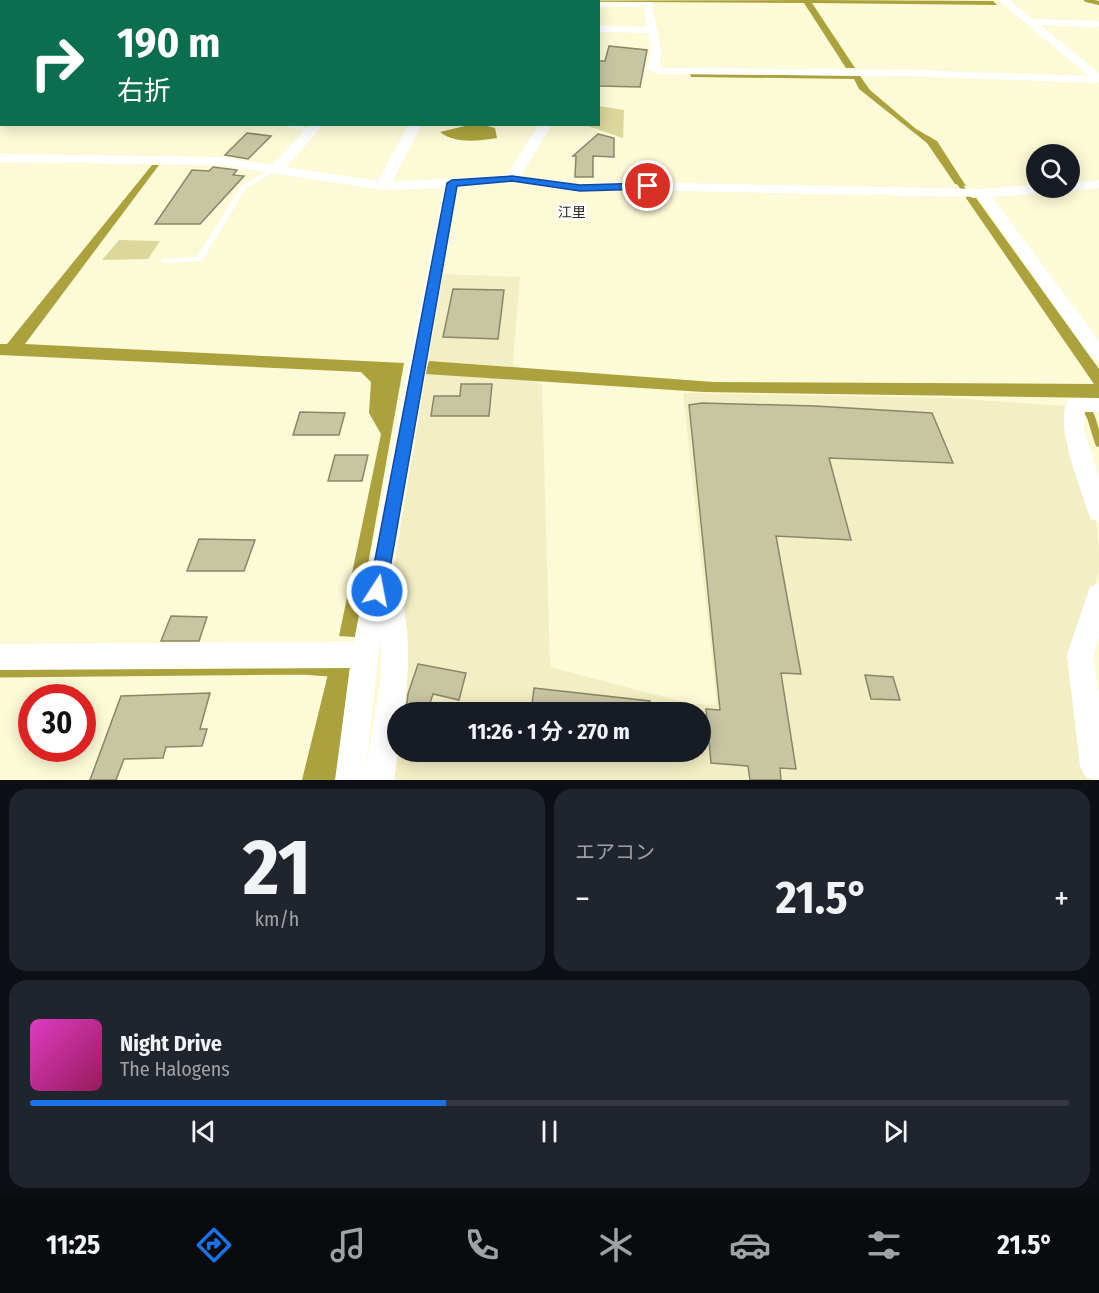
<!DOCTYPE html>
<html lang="ja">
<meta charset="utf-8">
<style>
:root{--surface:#171b24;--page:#20242c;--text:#f1f3f6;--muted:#9ea1a6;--line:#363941;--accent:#1a73e8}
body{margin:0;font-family:"Fira Sans Condensed","Noto Sans JP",sans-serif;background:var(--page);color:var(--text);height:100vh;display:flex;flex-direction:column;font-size:22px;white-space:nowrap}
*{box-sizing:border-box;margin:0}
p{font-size:20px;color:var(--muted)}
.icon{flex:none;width:33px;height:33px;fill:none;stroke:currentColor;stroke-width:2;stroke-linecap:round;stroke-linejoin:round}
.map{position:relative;height:780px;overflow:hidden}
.sheet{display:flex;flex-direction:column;gap:9px;padding:9px;background:#0d0f14;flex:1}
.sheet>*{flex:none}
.hud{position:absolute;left:0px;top:0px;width:600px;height:126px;box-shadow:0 3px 15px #0003;background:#0b6e4f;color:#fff;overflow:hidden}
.controls{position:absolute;left:1026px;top:144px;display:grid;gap:12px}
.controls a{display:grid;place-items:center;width:54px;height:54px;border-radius:50%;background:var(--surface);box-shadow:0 3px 15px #0003;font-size:30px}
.speed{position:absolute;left:18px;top:684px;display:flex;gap:12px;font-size:30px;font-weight:700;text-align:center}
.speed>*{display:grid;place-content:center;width:78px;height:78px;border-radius:50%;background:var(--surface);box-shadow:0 3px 15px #0003;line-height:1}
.speed .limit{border:9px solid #d22;background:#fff;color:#111}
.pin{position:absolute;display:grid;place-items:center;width:51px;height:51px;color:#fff;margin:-26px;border:3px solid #fff;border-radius:50%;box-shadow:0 2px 6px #0007}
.me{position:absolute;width:66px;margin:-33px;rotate:11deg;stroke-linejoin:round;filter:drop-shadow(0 0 4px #0008)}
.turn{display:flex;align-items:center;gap:21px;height:126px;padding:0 18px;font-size:27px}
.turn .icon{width:78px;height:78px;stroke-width:2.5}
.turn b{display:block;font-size:42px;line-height:51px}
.big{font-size:45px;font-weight:700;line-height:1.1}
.sheet .tile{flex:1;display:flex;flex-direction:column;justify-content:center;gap:9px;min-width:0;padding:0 21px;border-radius:18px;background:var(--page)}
.sheet .dial{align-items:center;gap:0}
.dial b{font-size:78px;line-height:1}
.song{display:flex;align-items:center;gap:18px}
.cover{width:72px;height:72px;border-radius:9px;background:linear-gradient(135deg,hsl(310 70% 55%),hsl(330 70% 35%))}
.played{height:6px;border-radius:3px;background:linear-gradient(90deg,var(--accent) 40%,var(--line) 40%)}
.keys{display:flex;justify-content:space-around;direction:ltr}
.heat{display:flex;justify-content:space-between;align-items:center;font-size:33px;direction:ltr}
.sheet .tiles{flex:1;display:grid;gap:9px;grid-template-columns:1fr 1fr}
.tile:last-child{grid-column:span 2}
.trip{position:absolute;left:387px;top:702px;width:324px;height:60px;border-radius:30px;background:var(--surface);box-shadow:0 3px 15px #0003;font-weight:700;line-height:60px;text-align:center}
.tab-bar{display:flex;height:96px;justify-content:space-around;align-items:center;background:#090b0e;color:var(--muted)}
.tab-bar .icon{width:42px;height:42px}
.tab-bar .active{color:var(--accent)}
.tab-bar b{font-size:27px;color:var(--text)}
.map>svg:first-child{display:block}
.built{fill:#f2efc4;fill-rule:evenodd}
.green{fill:#dcd79b}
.water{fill:#aba23d}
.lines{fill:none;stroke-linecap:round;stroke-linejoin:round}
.stream-far3{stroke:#aba23d;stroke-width:4}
.stream-far2{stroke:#aba23d;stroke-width:4.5}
.stream-far1{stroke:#aba23d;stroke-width:8}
.stream{stroke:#aba23d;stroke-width:9}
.building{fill:#c7c5a2;stroke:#8a8767;stroke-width:1.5}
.lane{fill:#fff;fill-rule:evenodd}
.street{fill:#fff;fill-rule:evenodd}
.route{fill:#1a73e8;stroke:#114b97;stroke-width:1.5}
.labels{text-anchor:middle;stroke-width:5;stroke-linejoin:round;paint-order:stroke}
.far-neighbourhood-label{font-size:14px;fill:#2b2a1c;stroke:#fff}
</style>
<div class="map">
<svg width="1099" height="780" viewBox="0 0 1099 780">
<rect width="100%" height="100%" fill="#fdfad7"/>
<!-- built -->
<path class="built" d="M 442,274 L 520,277 L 513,363 L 542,385 L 550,667 L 691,704 L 717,705 L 683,393 L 950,398 L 1066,406 L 1066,428 L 1096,518 L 1099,547 L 1099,572 L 1072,654 L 1097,772 L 1096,780 L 388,780 L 402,645 L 394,568 ZM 398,712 L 700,712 L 700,752 L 398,752 Z"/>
<!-- green -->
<path class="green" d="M 599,106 L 624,110 L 623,138 L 588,126 L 598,124 Z
M 119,240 L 160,241 L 148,259 L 102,260 Z"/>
<!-- water -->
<path class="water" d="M 809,0 L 993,1 L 997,5 L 812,3 L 855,68 L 846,68 L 804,3 L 452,1 Z
M 690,74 L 860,76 L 870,90 L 916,129 L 937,141 L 966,186 L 955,184 L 927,143 L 859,89 L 854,79 L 691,77 Z
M 479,124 L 495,128 L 497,138 C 479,141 455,144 440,132 L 469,125 Z
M 152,165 L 159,165 L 25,344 L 404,363 L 355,637 L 339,636 L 381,434 L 369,413 L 371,382 L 361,372 L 0,355 L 0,344 L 7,344 Z
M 966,198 L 976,198 L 1099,369 L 1099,398 L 703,392 L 425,374 L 429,361 L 714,382 L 1094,384 Z
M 330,666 L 350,667 L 336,780 L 302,780 Z"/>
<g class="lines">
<!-- stream-far3 -->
<path class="stream-far3" d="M 1086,0 L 1099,3
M 70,2 L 73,0"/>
<!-- stream-far2 -->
<path class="stream-far2" d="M 955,177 L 974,205"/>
<!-- stream-far1 -->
<path class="stream-far1" d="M 1084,405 L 1091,417 L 1099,443"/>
<!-- stream -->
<path class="stream" d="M 0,673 L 302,670 L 329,672 L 335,676"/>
</g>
<!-- building -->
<path class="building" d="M 609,46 L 647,50 L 640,87 L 598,86 L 598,61 L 605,61 Z
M 247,133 L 271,136 L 248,159 L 225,155 Z
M 598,134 L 614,138 L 614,157 L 593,156 L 593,177 L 575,177 L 576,156 L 573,156 Z
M 213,167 L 237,170 L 233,175 L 244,176 L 200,224 L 155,224 L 192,170 L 209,171 Z
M 453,289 L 504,290 L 498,339 L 443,337 Z
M 461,384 L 492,384 L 489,416 L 431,416 L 434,396 L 460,396 Z
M 702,403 L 815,406 L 932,413 L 953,463 L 829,458 L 851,540 L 776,536 L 801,674 L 781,673 L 796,769 L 780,768 L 781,780 L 750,780 L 748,766 L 711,763 L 706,709 L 720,710 L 689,405 Z
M 300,412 L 345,413 L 339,435 L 293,435 Z
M 335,455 L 368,455 L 362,481 L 328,481 Z
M 199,539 L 255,540 L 244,571 L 187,571 Z
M 171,616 L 207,617 L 199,641 L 161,641 Z
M 418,664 L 466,673 L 459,700 L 433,694 L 427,712 L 406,712 L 408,694 Z
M 865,675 L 893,677 L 900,700 L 871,699 Z
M 534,688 L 650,701 L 649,712 L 531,712 Z
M 210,693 L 200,729 L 207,729 L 202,746 L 166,747 L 163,758 L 124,759 L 116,780 L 90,780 L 121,696 Z"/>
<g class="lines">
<!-- lane -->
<path class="lane" d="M 276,124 L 291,124 L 314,130 L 311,132 Z
M 277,166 L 280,168 L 279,169 L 246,188 L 202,261 L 161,263 L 161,259 L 164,259 L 197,257 L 241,186 Z"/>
<!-- street -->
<path class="street" d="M 72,0 L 337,0 L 338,2 L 73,2 Z
M 442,0 L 452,0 L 442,2 Z
M 998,0 L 1009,0 L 1032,19 L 1099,21 L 1099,27 L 1040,25 L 1099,73 L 1099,83 L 909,76 L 660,74 L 648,70 L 651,48 L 648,33 L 598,32 L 598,26 L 647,27 L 644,7 L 598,7 L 597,2 L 651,2 L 661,48 L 660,68 L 909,70 L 1089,76 Z
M 0,39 L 2,39 L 0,46 Z
M 311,124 L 324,124 L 286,167 L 378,181 L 409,124 L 422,124 L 392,182 L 507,175 L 539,124 L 552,124 L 521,176 L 580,184 L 625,182 L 982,189 L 1036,185 L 1036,188 L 1070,188 L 1070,183 L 1099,180 L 1099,188 L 1070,191 L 1064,189 L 1058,192 L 992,197 L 1099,341 L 1099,360 L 1092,359 L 978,197 L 625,190 L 580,192 L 512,183 L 458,187 L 392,572 C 412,615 410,667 404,712 L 398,712 L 398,752 L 394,780 L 335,780 L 350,668 L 0,670 L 0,644 L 354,642 L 444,188 L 383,190 L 220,165 L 0,162 L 0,154 L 220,157 L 272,165 ZM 381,637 L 381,679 L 366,770 L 378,655 Z
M 1075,398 L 1099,398 L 1099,412 L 1085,412 L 1084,431 L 1099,477 L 1099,522 L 1091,519 L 1088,512 C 1080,485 1054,425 1068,400 Z
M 1099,583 L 1099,636 L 1093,655 L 1099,694 L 1099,779 L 1093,780 L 1085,776 L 1080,766 L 1067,655 L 1090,587 Z"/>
</g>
<!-- route -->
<path class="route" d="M 512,176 L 580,185 L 648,183 L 653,186 L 648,189 L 580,191 L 512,181 L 457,186 L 386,591 L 384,597 L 377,599 L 371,597 L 369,591 L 447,183 L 452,180 Z"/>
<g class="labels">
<!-- far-neighbourhood labels -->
<g class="far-neighbourhood-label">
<text x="572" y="217">江里</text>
</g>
</g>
</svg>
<div class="controls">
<a><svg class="icon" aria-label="search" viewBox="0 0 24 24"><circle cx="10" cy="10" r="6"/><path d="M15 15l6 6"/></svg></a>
</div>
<div class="speed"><div class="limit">30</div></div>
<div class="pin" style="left:648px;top:186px;background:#d93025"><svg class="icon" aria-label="arrive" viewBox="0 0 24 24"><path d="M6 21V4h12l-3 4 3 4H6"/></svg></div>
<svg class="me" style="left:377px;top:591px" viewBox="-20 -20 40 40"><circle r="17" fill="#1a73e8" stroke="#fff" stroke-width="3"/><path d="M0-11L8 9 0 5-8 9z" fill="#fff"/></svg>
<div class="trip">11:26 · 1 分 · 270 m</div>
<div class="hud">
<div class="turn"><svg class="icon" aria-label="right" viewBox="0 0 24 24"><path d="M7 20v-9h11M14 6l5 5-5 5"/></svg><div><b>190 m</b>右折</div></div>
</div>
</div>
<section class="sheet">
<div class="tiles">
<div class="tile dial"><b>21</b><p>km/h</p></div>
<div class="tile"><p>エアコン</p>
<div class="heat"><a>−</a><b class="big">21.5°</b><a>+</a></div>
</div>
<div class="tile">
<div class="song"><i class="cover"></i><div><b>Night Drive</b><p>The Halogens</p></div></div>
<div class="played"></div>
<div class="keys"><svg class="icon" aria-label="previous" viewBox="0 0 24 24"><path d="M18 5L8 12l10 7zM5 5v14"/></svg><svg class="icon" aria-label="pause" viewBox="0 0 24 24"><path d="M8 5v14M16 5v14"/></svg><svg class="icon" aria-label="next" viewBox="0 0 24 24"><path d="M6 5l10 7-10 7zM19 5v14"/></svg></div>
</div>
</div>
</section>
<nav class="tab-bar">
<b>11:25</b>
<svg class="icon active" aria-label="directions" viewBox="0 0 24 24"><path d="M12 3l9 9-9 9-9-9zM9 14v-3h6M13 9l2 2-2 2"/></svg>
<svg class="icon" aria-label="music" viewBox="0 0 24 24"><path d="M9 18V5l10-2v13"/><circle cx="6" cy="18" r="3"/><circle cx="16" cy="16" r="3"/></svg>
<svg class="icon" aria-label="phone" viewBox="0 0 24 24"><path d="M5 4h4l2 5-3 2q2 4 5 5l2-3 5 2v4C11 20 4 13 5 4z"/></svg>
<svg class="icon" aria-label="climate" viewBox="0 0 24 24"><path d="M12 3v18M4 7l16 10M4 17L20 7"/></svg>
<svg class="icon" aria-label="car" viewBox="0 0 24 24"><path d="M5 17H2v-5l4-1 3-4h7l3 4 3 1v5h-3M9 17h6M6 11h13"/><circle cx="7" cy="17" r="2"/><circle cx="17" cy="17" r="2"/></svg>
<svg class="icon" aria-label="filters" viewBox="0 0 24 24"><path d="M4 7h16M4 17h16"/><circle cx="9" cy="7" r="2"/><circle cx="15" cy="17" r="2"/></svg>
<b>21.5°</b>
</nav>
